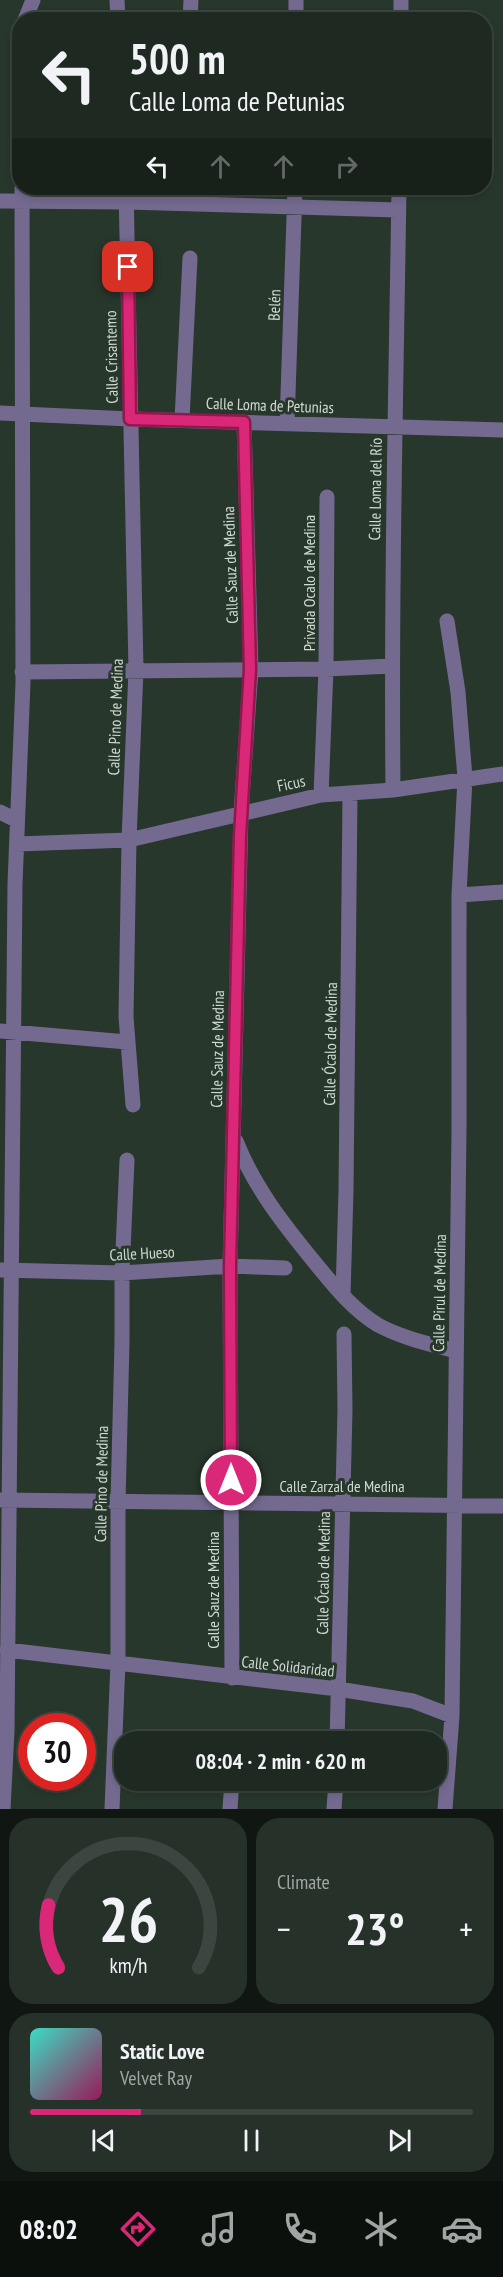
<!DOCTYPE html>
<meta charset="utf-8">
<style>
:root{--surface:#1e2921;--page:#26312a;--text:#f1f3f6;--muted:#a1a6a5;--line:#3c453f;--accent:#db2777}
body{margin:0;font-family:"PT Sans Narrow",sans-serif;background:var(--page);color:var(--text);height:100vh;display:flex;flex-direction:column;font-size:22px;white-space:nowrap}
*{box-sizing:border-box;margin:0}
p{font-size:20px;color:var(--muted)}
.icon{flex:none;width:33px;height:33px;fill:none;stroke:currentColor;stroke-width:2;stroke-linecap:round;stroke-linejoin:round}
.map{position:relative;height:1809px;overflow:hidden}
.panel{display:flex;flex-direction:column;gap:9px;padding:9px;background:#101712;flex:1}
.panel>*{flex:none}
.guide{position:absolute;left:12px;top:12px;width:480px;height:183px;border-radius:24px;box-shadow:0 3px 9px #0003,0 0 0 2px var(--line);background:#1e2921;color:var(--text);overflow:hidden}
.speed{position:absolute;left:18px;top:1713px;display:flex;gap:12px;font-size:30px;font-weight:700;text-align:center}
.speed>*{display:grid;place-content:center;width:78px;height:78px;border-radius:50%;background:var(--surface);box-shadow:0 3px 9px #0003,0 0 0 2px var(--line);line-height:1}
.speed .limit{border:9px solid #d22;background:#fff;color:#111}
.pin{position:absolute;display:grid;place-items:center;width:51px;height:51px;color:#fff;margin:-26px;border-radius:12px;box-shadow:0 3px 9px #0006}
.me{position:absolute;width:66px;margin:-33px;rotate:0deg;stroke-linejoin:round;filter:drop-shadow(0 0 4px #0008)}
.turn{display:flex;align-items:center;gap:21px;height:126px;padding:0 18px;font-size:27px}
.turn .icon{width:78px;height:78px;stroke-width:2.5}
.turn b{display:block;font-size:42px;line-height:51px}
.lanes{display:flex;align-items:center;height:57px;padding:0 18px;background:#0003;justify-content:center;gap:30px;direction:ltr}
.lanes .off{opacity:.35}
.big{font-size:45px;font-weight:600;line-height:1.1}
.panel .tile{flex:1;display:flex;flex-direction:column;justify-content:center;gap:9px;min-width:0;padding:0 21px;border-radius:24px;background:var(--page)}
.panel .dial{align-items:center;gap:0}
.dial svg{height:156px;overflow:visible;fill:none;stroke:var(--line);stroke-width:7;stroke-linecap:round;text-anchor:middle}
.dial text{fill:var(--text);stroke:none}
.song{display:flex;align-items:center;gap:18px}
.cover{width:72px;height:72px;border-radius:9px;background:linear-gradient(135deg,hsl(170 70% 55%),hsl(330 70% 35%))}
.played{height:6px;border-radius:3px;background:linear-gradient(90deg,var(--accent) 25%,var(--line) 25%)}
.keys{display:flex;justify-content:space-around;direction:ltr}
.heat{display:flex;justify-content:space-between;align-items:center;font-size:33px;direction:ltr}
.panel .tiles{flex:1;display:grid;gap:9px;grid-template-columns:1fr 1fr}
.tile:last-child{grid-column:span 2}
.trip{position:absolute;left:114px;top:1731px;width:333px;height:60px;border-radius:24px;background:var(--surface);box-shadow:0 3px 9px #0003,0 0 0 2px var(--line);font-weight:600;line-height:60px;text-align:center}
.tab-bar{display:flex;height:96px;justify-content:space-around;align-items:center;background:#0c100d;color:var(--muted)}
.tab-bar .icon{width:42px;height:42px}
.tab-bar .active{color:var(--accent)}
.tab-bar b{font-size:27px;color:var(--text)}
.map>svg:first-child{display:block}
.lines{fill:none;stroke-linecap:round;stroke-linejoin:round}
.minor{stroke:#746a90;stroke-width:15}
.route-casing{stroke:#8e194d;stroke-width:15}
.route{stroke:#db2777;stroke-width:10}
.labels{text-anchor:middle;stroke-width:6;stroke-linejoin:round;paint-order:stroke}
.street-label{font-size:16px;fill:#d0dad2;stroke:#28372c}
</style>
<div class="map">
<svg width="503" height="1809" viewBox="0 0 503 1809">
<rect width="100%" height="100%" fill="#28372c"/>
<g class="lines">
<!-- minor -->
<path class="minor" d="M 117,0 L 118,20
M 296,0 L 296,20
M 25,20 L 33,0
M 190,20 L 191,0
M 401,20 L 401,0
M 126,188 L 136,670 L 129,840 L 126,1017 L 133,1105
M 0,201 L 127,202 L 398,210
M 0,413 L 130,419 L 503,430
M 182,420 L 190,258
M 287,424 L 295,188
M 22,672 L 326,669 L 392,666
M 393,790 C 391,589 396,388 399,188
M 321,795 L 326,669 L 327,497
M 0,812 L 16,820
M 17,844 L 129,840 L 321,795 L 393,790 L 503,774
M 459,895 L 503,892
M 0,1031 L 127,1042
M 236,1141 C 254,1187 284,1225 316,1264 C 334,1286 353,1310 378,1325 C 402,1338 430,1344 456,1351
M 0,1270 L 122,1273 L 230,1266 L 285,1268
M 343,1295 L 346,1191 L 350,794
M 0,1500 L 503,1506
M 7,1650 L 338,1689 L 413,1701 L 452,1716
M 232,1678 L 230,1266 L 241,813 L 251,669 L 244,422
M 337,1742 L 345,1410 L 344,1334
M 3,1809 L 7,1731 L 15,884 L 23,683 L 22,188
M 112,1809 L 118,1662 L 118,1502 L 122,1342 L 122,1273 L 127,1160
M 230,1809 L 232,1780
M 334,1809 L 336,1780
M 445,1809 L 452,1716 L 459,1130 L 459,895 L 465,778 L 458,692 L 447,621"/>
</g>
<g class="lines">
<defs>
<path id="route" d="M 128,267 L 130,419 L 244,422 L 250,669 L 240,836 L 230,1266 L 231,1480"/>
</defs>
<!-- route casing -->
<use href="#route" class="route-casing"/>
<!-- route -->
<use href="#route" class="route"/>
</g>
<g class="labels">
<!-- street labels -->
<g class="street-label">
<text transform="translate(274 305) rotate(-88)" y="6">Belén</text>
<text transform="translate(111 357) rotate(-91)" y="6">Calle Crisantemo</text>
<text transform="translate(270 405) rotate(2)" y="6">Calle Loma de Petunias</text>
<text transform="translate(375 489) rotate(-89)" y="6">Calle Loma del Río</text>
<text transform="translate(230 565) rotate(-92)" y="6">Calle Sauz de Medina</text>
<text transform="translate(309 583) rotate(-90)" y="6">Privada Ocalo de Medina</text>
<text transform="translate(115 717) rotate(-88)" y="6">Calle Pino de Medina</text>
<text transform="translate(291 783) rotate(-12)" y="6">Ficus</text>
<text transform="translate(330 1044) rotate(-89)" y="6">Calle Ócalo de Medina</text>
<text transform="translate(217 1049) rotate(-89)" y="6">Calle Sauz de Medina</text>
<text transform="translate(142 1253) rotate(-3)" y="6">Calle Hueso</text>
<text transform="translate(439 1293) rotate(-89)" y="6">Calle Pirul de Medina</text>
<text transform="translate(101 1484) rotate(-89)" y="6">Calle Pino de Medina</text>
<text x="342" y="1492">Calle Zarzal de Medina</text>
<text transform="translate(323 1573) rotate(-89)" y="6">Calle Ócalo de Medina</text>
<text transform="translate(213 1590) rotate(-90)" y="6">Calle Sauz de Medina</text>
<text transform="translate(288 1666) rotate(6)" y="6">Calle Solidaridad</text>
</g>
</g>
</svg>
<div class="speed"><div class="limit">30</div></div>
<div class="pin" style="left:128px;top:267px;background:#d93025"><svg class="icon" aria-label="arrive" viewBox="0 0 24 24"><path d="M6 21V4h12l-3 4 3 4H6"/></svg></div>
<svg class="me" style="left:231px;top:1480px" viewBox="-20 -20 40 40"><circle r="17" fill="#db2777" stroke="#fff" stroke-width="3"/><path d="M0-11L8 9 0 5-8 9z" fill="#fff"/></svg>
<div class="trip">08:04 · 2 min · 620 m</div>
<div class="guide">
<div class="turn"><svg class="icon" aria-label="left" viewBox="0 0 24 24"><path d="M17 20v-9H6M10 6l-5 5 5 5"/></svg><div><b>500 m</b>Calle Loma de Petunias</div></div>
<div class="lanes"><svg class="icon" aria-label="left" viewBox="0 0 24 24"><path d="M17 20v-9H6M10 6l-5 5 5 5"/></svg><svg class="icon off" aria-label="ahead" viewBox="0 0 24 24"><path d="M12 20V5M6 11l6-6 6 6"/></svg><svg class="icon off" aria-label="ahead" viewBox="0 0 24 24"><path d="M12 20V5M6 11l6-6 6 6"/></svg><svg class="icon off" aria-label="right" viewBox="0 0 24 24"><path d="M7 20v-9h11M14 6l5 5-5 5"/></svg></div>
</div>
</div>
<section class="panel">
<div class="tiles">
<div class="tile dial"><svg viewBox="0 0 100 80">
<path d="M14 69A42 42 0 1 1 86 69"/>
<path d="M14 69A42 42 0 0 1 9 37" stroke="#db2777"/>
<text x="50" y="56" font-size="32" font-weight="700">26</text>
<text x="50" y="72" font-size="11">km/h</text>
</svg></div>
<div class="tile"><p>Climate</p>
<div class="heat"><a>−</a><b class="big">23°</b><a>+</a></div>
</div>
<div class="tile">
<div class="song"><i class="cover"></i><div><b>Static Love</b><p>Velvet Ray</p></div></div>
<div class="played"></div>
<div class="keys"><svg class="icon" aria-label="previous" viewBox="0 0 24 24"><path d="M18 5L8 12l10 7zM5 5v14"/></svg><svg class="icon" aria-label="pause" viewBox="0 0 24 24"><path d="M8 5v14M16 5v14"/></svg><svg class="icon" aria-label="next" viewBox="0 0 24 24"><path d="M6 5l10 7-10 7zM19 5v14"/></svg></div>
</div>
</div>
</section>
<nav class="tab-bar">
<b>08:02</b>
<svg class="icon active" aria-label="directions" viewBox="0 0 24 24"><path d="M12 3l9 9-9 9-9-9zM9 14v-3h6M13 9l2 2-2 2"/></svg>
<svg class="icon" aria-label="music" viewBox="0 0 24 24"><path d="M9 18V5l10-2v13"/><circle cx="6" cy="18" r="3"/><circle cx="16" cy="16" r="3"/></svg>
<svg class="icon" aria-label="phone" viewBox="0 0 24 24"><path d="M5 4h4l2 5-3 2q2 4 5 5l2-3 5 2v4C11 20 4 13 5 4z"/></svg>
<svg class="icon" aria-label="climate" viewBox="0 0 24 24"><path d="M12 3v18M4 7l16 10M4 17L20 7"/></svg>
<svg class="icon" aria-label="car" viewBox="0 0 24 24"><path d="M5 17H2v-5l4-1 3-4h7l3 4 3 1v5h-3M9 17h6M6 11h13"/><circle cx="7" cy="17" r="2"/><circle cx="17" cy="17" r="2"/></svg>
</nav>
